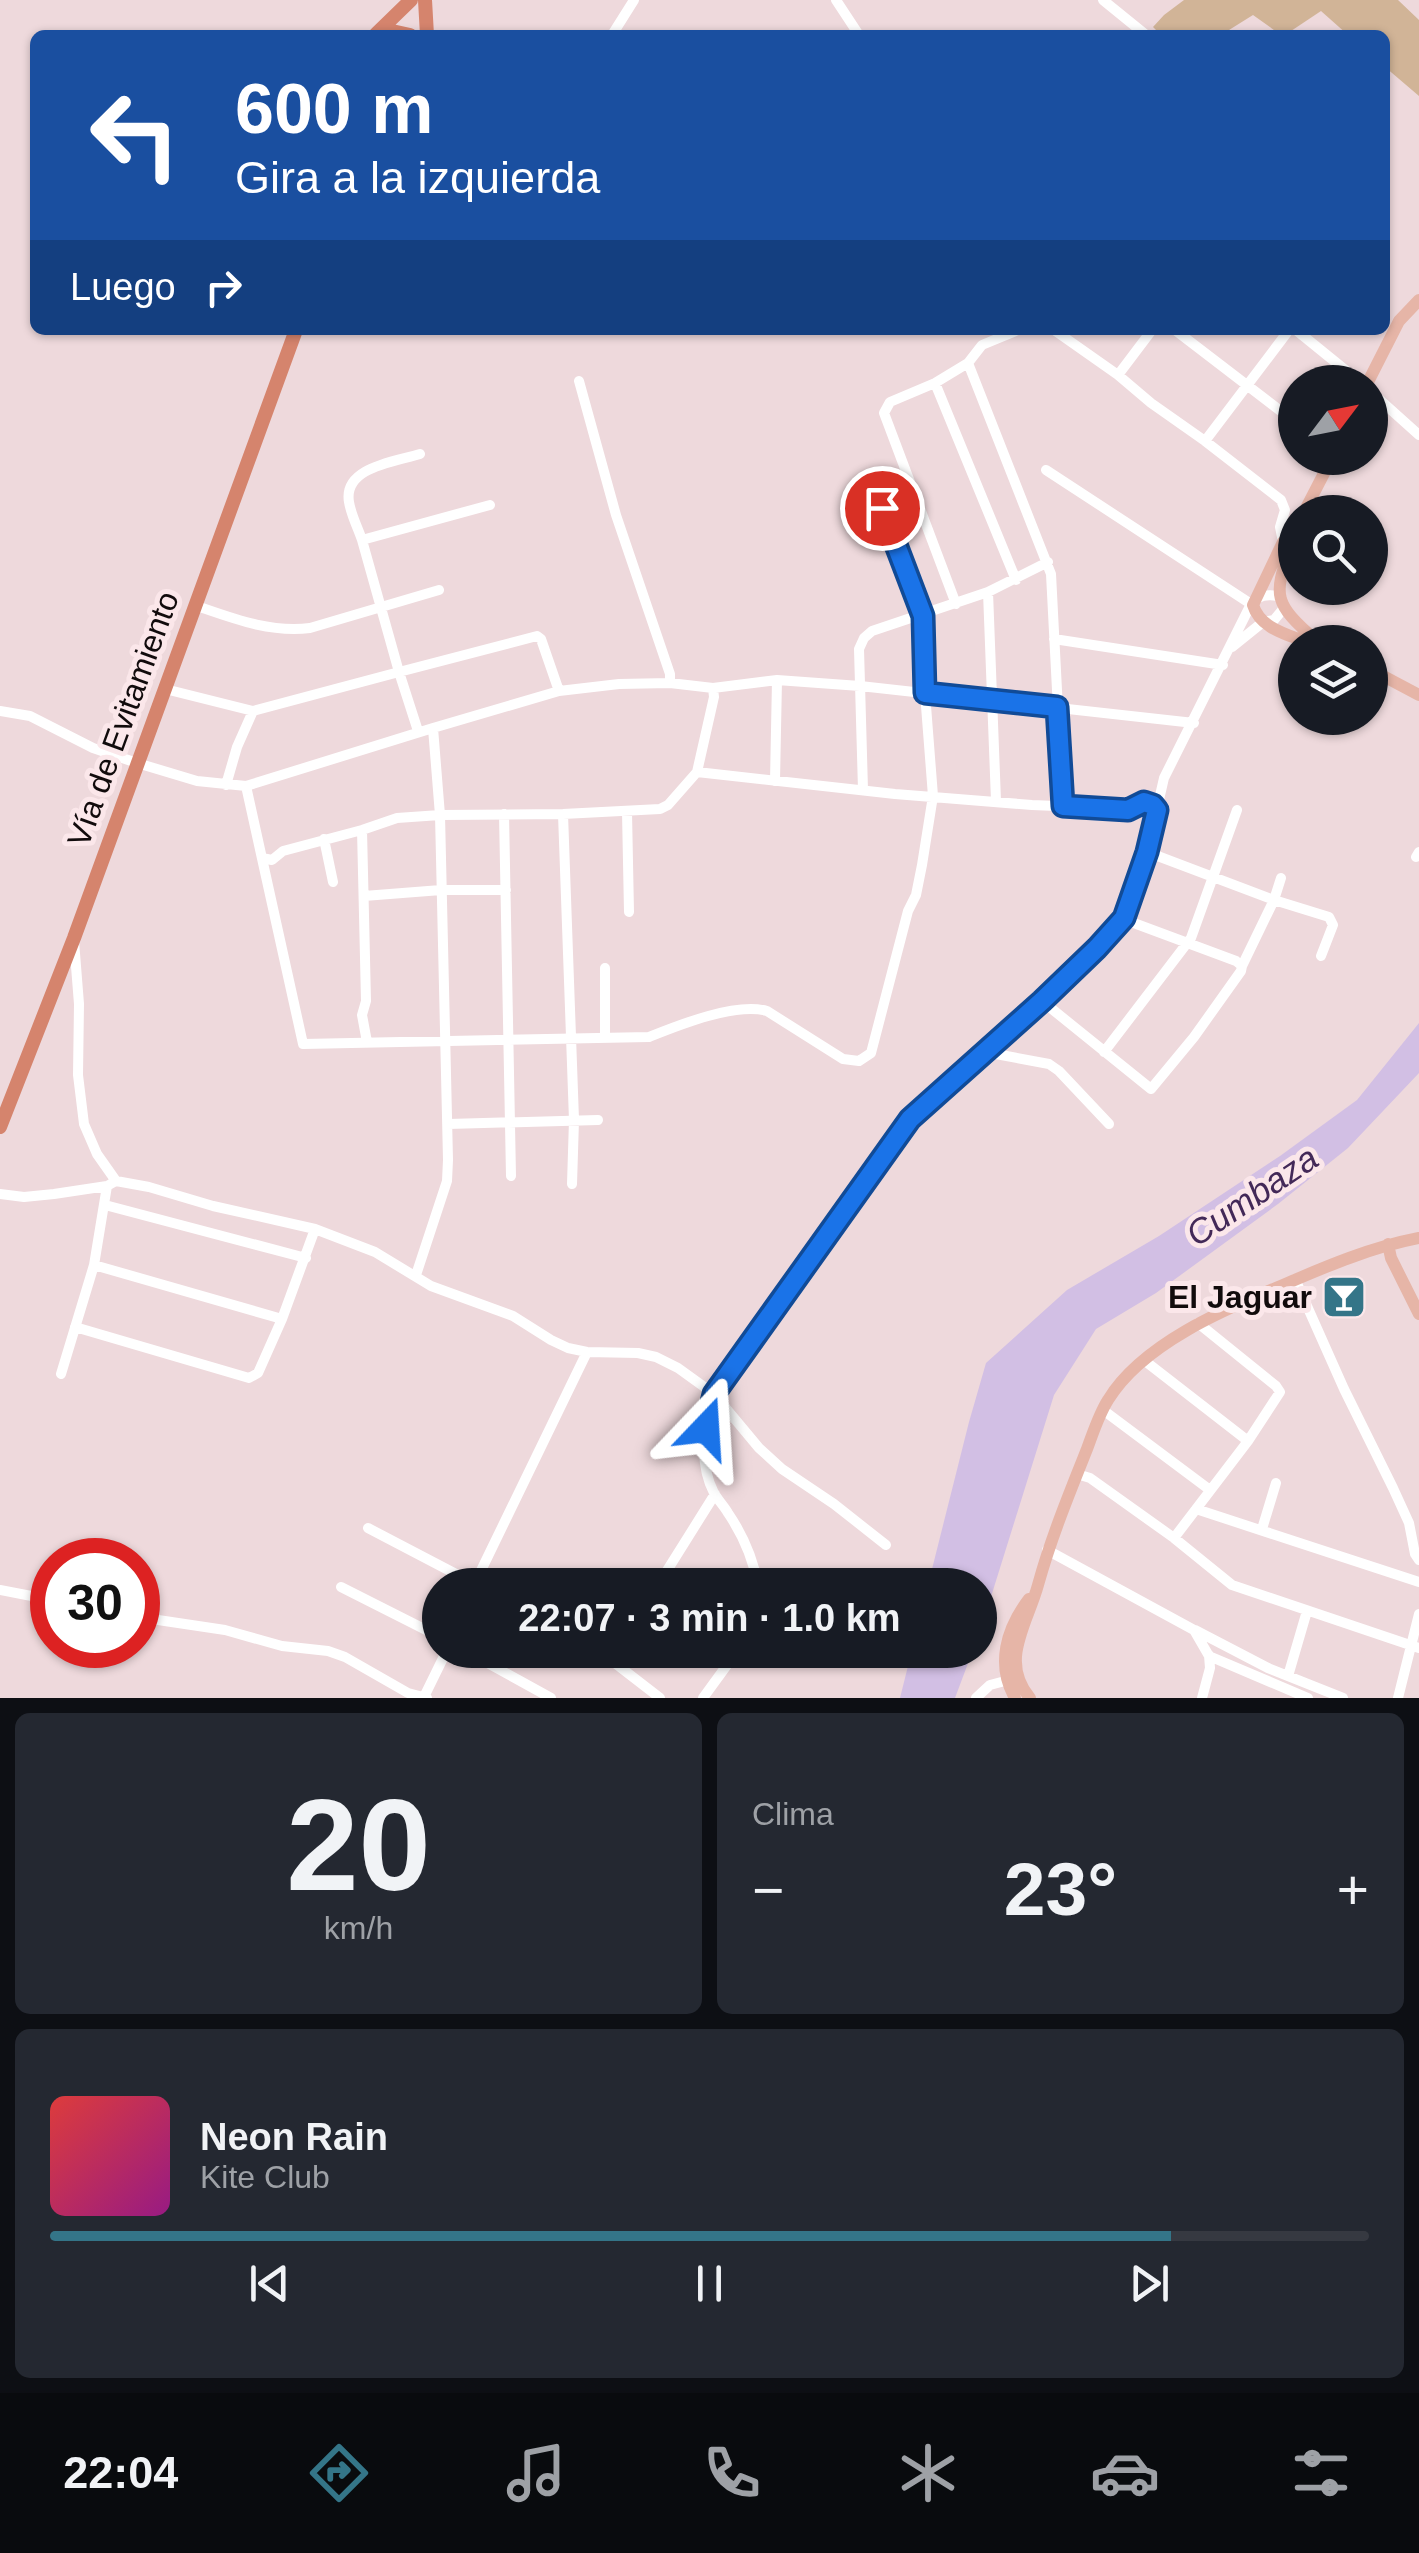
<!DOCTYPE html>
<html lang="es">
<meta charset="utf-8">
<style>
:root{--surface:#171b24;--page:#242831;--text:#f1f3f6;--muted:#9ea1a6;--line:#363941;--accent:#347588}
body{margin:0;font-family:Arial,sans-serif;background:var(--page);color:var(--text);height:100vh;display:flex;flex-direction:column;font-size:38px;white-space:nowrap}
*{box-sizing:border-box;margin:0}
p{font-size:32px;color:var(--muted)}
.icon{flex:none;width:55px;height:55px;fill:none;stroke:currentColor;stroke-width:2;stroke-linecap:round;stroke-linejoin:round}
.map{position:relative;height:1698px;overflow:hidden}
.panel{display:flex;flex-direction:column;gap:15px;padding:15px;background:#0d0f14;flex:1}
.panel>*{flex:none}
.top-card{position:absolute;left:30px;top:30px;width:1360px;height:305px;border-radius:15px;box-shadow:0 2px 8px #0004;background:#1a4fa0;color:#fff;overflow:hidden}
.needle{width:65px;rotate:58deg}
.fabs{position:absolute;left:1278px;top:365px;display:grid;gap:20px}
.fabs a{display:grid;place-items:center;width:110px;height:110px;border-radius:50%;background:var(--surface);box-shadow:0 2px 8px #0004;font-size:50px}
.speed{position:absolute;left:30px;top:1538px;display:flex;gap:20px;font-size:50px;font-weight:700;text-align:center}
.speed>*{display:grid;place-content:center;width:130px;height:130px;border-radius:50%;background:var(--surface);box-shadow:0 2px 8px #0004;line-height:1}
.speed .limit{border:15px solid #d22;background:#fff;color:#111}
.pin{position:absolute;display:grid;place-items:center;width:85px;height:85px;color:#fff;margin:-42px;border:5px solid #fff;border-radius:50%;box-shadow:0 2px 10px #0007}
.me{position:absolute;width:110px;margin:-55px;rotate:20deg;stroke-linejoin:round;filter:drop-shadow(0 0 8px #0008)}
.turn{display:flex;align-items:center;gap:35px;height:210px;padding:0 40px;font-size:45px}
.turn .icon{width:130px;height:130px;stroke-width:2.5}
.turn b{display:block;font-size:70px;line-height:85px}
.then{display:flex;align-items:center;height:95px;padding:0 40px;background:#0003;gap:20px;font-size:38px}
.big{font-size:75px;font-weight:600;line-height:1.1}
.panel .card{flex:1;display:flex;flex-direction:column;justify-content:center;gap:15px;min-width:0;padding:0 35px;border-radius:15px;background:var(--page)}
.panel .dial{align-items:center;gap:0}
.dial b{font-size:130px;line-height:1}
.song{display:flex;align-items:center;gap:30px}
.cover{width:120px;height:120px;border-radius:15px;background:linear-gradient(135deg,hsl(0 70% 55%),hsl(310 70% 35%))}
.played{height:10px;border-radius:5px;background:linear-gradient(90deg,var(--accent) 85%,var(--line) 85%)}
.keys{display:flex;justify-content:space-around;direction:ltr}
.heat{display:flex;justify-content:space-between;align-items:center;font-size:55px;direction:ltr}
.panel .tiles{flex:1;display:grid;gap:15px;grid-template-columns:1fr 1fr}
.card:last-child{grid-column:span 2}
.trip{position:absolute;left:422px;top:1568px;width:575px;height:100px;border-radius:50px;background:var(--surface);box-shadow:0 2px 8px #0004;font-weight:600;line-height:100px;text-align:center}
.tabs{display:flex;height:160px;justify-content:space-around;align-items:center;background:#090b0e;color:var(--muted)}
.tabs .icon{width:70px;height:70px}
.tabs .on{color:var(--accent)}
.tabs b{font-size:45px;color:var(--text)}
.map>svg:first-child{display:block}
.green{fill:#d1b497}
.water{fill:#d2bfe4}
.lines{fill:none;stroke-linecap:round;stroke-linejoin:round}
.minor{stroke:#fff;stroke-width:10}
.major{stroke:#e6b5a7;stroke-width:12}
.highway{stroke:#d5846d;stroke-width:14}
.route-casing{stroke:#114b97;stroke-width:25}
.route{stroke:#1a73e8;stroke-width:18}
.labels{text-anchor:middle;stroke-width:10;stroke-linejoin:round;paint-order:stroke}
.street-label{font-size:32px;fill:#110b0c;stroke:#fbe7ea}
.poi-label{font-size:32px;font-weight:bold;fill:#110b0c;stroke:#fbe7ea;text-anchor:end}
.water-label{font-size:35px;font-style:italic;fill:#432958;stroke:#fbe7ea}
</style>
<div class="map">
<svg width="1419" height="1698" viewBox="0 0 1419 1698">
<rect width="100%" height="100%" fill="#eed9dc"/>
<!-- green -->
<path class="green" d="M 1184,0 L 1398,0 L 1419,20 L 1419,96 L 1385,67 L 1385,35 L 1348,35 L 1321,11 L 1285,35 L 1281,35 L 1253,15 L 1221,35 L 1161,35 L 1153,27 L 1164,15 Z"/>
<!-- water -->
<path class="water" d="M 1419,1023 L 1419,1073 L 1348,1148 L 1278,1204 L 1156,1293 L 1096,1329 L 1054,1395 L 980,1632 L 980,1585 L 928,1585 L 969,1422 L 986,1363 L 1067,1290 L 1159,1236 L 1280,1156 L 1357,1100 Z
M 912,1650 L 973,1650 L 955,1698 L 900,1698 Z"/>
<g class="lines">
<!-- minor -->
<path class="minor" d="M 836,0 L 859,35
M 1103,0 L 1146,35
M 612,35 L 634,0
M 1054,330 L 1118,375 L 1151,403 L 1205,441 L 1281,500 L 1285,510 L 1280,527 L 1283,542
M 1175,330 L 1295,422
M 1296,330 L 1360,382
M 968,363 L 1051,574 L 1063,806
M 1118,375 L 1152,330
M 579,381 L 616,515 L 670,674 L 670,683
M 935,383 L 1016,580
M 1370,391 L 1419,435
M 1205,441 L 1289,330
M 1046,470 L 1251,604
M 490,505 L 362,540 L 399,672 L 537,636 L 541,639 L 559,691
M 362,540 C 358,528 351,515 349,502 C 343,467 395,462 420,454
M 988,592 L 996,801
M 956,604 L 884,413 L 890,402 L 935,383 L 968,363 L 982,345 L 1018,330
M 194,605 C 232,618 269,633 310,628 L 439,590
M 1054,639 L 1223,665
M 1232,647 L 1263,622 L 1274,620 L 1284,608
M 165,689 L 253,711 L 399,672 L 418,731
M 0,711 L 30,716 L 93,748 L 137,763 L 197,781 L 246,786 L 433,728 L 440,815 L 563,814 L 660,809 L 668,805 L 697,772 L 895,794 L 1032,805 L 1128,809 L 1144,802 L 1153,805 L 1157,810
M 433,728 L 559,691 L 619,684 L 670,683 L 713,688 L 777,680 L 860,686 L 1194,723
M 697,772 L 714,697 L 713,688
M 775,781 L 777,680
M 226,785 L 237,747 L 253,711
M 246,786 L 303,1044 L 649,1037 C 679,1025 736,1002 767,1011 L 843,1059 L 859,1061 L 871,1053 L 908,911 L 916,895 L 922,865 L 933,796 L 925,693 L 923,616 L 882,508 L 885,502 L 910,487
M 863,790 L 859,649 L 864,638 L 872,631 L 988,592 L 1048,562
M 627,812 L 629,912
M 504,814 L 511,1176
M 563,814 L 574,1120 L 572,1184
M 362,830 L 366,1001 L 362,1015 L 367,1042
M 324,839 L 333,882
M 1147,852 L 1274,900 L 1329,917 L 1333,925 L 1321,956
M 1416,857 L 1419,852
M 262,858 L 272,860 L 283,851 L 362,830 L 397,818 L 440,815 L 448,1160 L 447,1181 L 416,1275
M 364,896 L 441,890 L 506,890
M 74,941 L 79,1004 L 78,1075 L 84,1124 L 97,1154 L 116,1181
M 1242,966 L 1274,900 L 1281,878
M 1042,1001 L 1151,1089 L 1194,1037 L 1241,971 L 1242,966 L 1236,961 L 1123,919
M 605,1036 L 605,968
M 985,1052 L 1049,1064 L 1059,1071 L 1109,1124
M 1104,1052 L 1191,938 L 1237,810
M 448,1124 L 598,1120
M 0,1194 L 24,1197 L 54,1194 L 107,1186 L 116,1181 L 149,1187 L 213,1206 L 315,1229 L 375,1252 L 431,1286 L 513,1316 L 551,1340 L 568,1348 L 587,1352 L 638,1353 L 656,1357 L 678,1368 L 714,1394 L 909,1119 L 1042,1001 L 1097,948 L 1123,919 L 1147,852 L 1164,778 L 1251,604 C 1259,595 1267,594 1278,596
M 105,1205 L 306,1258
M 94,1265 L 282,1319
M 1295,1279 L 1344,1389 L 1393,1488 L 1409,1523 L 1415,1554 L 1419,1560
M 75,1327 L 249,1378 L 258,1373 L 282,1319 L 315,1229
M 1145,1361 L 1248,1441
M 61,1374 L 94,1265 L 107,1186
M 714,1394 L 759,1448 L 782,1469 L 834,1504 L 886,1545
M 714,1394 C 704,1426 698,1462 714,1493 C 718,1500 724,1506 728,1513 C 743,1535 753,1558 758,1585
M 1103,1410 L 1210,1490
M 1077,1474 L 1090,1478 L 1174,1538 L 1232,1585 L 1419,1648
M 1196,1509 L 1419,1582
M 368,1528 L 477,1585
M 1262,1529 L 1276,1483
M 1174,1538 L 1248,1441 L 1280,1392 L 1276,1386 L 1198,1323
M 1047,1550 L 1194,1630 L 1209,1656 L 1308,1698
M 474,1585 L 587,1352
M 658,1585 L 715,1494
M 341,1587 L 440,1637
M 0,1590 L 52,1600
M 138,1617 L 225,1630 L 282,1646 L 328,1651 L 345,1657 L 408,1693 L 427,1698
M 1195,1630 L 1268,1668 L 1343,1698
M 464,1650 L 551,1698
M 598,1650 L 660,1698
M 1288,1676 L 1307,1611
M 424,1697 L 447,1650
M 703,1698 L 738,1650
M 976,1698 L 990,1685 L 1005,1681
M 1202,1698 L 1210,1668 L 1209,1655
M 1398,1698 L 1419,1614"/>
<!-- major -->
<path class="major" d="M 1368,382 L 1399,321 L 1419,300
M 1304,512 L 1332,458
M 1295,529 L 1283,542 L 1253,605 C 1260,628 1286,634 1306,642
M 1295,533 C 1276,593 1266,598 1318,642
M 1370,669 L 1419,695
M 1388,1244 L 1391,1258 L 1419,1314
M 1015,1698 C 996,1665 1006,1629 1029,1599
M 1030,1698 C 999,1661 1027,1625 1038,1585 C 1051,1538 1069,1494 1087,1449 C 1093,1433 1099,1414 1108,1400 C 1142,1344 1225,1309 1283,1285 C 1327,1266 1372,1247 1419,1238"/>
<!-- highway -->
<path class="highway" d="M 425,0 L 427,35
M 377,33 L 411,0
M 376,34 L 392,31 L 410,35
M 0,1127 L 74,938 L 296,330"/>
</g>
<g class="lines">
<defs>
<path id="route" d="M 706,1428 L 714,1394 L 910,1119 L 1042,1001 L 1097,948 L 1124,918 L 1147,852 L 1157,810 L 1153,805 L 1144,802 L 1128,810 L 1063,806 L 1057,707 L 925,693 L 923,616 L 882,508"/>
</defs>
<!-- route casing -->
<use href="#route" class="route-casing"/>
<!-- route -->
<use href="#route" class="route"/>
</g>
<!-- icons -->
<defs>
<symbol id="bar-square" viewBox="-11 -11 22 22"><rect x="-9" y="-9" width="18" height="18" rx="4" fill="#347588" stroke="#fbe7ea"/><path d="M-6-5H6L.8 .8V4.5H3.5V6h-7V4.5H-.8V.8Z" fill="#fff"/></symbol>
</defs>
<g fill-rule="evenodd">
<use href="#bar-square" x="1319" y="1272" width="50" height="50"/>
</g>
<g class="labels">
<!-- street labels -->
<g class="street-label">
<text transform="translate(123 719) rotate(-70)" y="11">Vía de Evitamiento</text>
</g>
<!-- poi labels -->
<g class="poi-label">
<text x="1312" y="1308">El Jaguar</text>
</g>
<!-- water labels -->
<g class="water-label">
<text transform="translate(1252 1196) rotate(-34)" y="12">Cumbaza</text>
</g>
</g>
</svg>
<div class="fabs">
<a><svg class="needle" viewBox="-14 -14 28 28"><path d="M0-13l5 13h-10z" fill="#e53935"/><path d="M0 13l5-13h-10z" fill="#9ea1a6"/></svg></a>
<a><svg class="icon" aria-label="search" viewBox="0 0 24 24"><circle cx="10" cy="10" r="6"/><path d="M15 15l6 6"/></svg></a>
<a><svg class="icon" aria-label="layers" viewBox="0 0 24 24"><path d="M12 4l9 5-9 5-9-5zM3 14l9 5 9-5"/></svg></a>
</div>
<div class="speed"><div class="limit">30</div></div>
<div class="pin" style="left:882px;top:508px;background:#d93025"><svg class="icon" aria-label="arrive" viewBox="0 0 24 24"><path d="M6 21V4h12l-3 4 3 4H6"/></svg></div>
<svg class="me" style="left:706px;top:1428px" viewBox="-20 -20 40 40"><path d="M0-17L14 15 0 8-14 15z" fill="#1a73e8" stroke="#fff" stroke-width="4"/></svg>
<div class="trip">22:07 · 3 min · 1.0 km</div>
<div class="top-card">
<div class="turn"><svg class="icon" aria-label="left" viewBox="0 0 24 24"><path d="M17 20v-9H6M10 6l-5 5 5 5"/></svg><div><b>600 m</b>Gira a la izquierda</div></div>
<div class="then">Luego<svg class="icon" aria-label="right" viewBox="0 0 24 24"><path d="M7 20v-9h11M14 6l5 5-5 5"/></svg></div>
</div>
</div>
<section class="panel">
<div class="tiles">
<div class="card dial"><b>20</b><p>km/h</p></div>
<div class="card"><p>Clima</p>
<div class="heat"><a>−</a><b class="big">23°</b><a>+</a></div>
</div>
<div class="card">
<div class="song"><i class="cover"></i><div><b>Neon Rain</b><p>Kite Club</p></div></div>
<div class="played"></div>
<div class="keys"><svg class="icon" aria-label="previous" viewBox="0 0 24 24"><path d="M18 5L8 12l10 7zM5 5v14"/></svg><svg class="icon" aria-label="pause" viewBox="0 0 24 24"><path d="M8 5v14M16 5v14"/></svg><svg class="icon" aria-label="next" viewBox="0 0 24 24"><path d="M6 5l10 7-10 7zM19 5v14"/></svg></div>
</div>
</div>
</section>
<nav class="tabs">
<b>22:04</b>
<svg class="icon on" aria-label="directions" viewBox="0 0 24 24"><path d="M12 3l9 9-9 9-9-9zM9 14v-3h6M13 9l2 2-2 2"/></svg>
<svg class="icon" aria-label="music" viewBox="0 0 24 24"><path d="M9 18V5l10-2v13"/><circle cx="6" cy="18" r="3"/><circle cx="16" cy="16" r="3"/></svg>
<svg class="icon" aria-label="phone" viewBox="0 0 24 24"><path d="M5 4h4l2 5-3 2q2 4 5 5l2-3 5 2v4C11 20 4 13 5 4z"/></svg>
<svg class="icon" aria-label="climate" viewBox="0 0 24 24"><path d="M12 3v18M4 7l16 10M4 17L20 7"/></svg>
<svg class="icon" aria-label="car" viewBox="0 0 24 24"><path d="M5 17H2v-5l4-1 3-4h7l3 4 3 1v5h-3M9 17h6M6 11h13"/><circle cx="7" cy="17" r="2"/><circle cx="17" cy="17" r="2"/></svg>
<svg class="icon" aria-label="filters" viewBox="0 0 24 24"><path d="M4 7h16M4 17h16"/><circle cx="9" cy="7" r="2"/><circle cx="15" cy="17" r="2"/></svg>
</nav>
